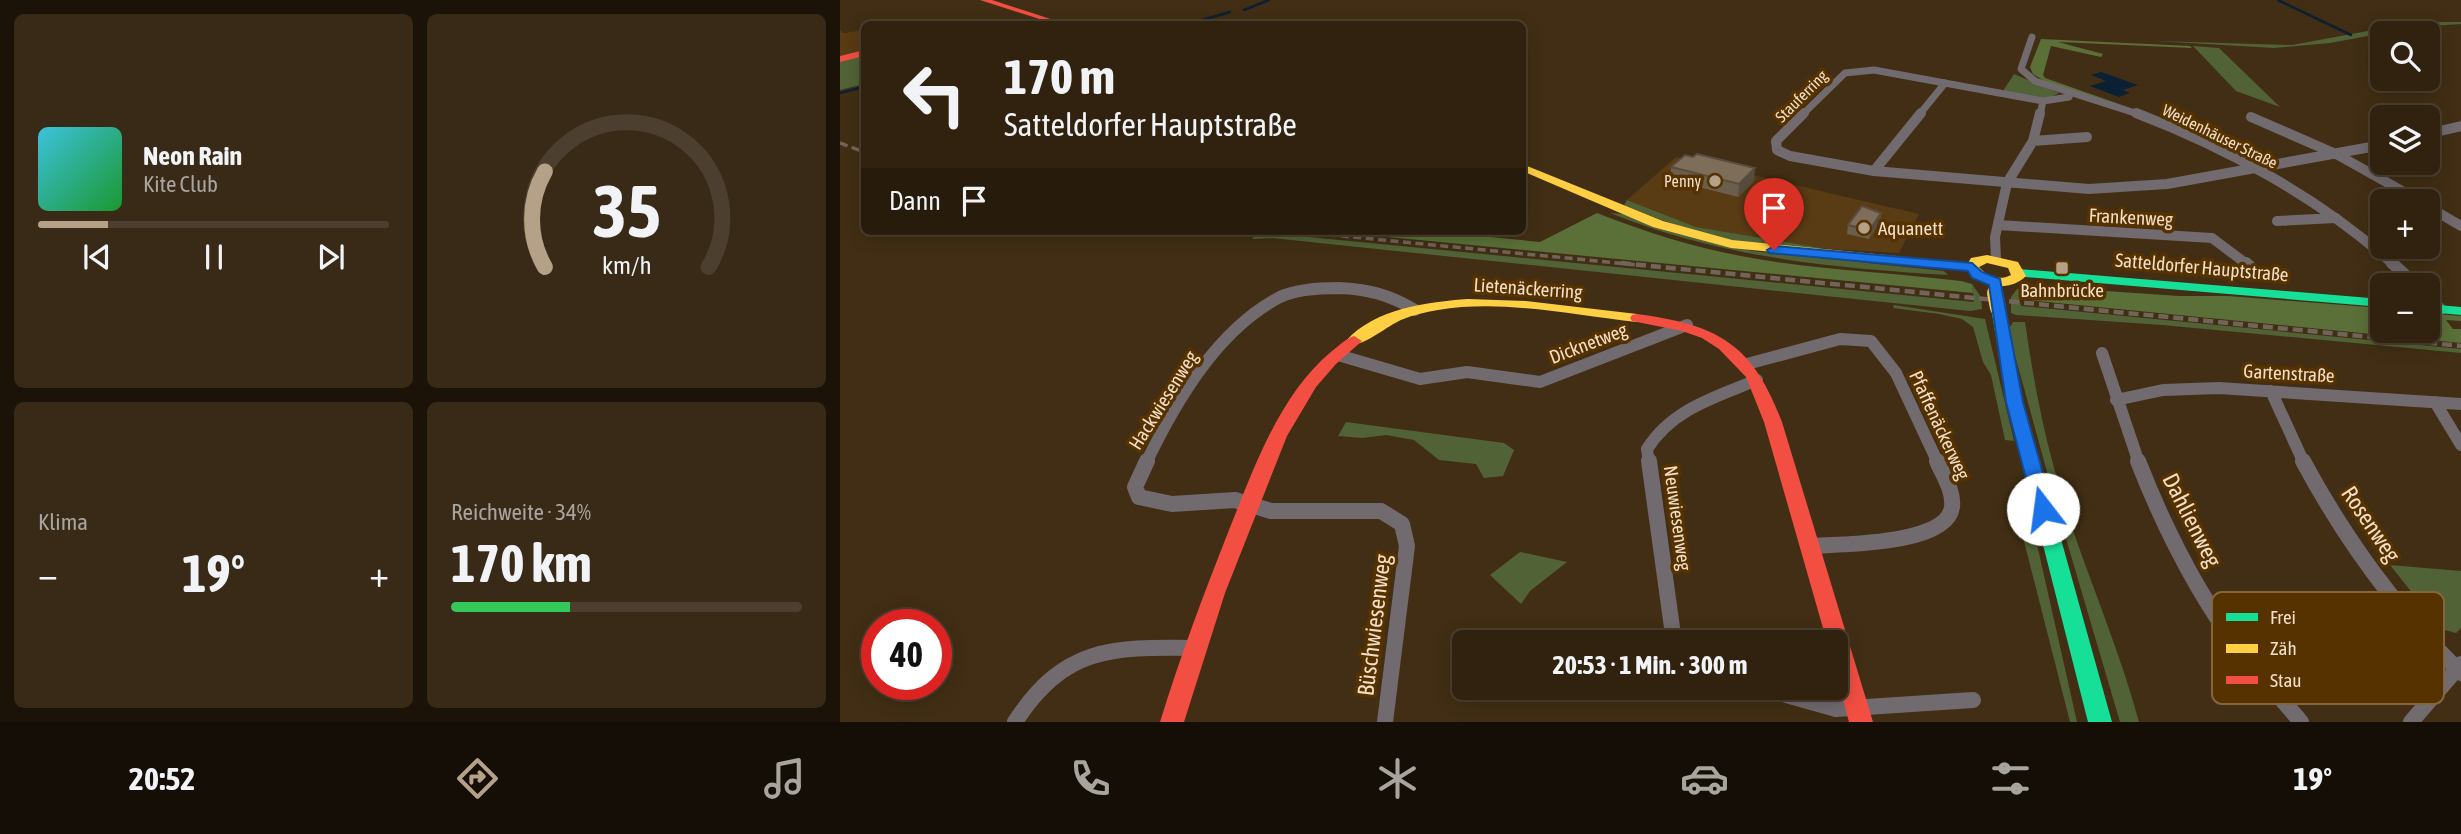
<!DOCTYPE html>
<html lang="de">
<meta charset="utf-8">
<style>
:root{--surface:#31220f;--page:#392a18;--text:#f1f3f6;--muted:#a8a49e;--line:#4c3f2f;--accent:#b5a088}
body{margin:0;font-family:"Asap Condensed",sans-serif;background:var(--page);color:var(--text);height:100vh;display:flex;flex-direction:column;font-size:26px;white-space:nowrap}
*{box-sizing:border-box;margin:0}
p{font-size:23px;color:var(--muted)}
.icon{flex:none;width:38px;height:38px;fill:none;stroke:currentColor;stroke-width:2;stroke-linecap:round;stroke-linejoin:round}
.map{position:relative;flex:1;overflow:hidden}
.panel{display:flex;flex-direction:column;gap:14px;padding:14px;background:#1b1308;width:840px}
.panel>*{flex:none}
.banner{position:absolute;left:21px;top:21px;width:665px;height:214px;border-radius:10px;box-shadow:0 4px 18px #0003,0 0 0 2px var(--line);background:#31220f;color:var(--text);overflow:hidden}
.tools{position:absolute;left:1530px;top:21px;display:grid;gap:14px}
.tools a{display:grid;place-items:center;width:70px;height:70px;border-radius:10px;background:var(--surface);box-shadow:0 4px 18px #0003,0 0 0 2px var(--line);font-size:35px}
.speed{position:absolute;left:21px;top:609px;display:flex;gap:14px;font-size:35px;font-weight:700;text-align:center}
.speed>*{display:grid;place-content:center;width:91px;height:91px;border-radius:50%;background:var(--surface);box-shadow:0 4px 18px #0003,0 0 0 2px var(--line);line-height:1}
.speed .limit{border:10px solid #d22;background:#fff;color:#111}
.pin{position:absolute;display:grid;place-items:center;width:60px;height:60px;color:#fff;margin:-72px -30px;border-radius:50% 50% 50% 0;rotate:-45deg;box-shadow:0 0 7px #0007}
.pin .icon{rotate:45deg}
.me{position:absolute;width:77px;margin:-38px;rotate:345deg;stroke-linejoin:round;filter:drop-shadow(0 0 5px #0008)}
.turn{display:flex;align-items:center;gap:24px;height:147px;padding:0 28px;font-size:32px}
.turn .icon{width:91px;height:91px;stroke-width:2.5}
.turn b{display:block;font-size:49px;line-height:60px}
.then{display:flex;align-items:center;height:66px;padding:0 28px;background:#0003;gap:14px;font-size:26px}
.big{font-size:52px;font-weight:700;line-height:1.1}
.panel .card{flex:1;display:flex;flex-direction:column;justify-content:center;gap:10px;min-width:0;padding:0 24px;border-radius:10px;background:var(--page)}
.panel .dial{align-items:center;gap:0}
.dial svg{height:182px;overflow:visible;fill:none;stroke:var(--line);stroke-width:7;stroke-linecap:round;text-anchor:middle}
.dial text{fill:var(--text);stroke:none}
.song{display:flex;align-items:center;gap:21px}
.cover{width:84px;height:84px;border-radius:10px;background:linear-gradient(135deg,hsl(190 70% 55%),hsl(130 70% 35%))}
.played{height:7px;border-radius:4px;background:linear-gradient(90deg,var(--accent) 20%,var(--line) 20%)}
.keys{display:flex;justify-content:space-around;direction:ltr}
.heat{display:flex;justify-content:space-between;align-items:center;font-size:38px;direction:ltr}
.charge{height:10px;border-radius:5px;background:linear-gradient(90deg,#34c759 34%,var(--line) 0)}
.panel .tiles{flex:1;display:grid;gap:14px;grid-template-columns:repeat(2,1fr)}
.trip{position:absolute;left:612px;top:630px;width:396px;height:70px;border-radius:10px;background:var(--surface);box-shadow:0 4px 18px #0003,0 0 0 2px var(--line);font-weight:700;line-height:70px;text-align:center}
.menu{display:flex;height:112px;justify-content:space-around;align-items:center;background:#140e06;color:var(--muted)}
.menu .icon{width:49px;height:49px}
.menu .selected{color:var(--accent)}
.menu b{font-size:32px;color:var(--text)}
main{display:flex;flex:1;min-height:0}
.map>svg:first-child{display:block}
.built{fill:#593b14}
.green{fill:#516336}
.forest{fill:#5a7038}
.water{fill:#0b2034}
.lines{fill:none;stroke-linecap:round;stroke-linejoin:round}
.stream{stroke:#0b2034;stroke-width:2.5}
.street-far3{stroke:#716a6e;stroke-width:7}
.street-far2{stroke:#716a6e;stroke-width:10}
.street-far1{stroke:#716a6e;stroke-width:12}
.street{stroke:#716a6e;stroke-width:16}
.fast{fill:#16e098;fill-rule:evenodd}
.slow{fill:#ffcf43;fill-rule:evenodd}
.jam{fill:#f24e42;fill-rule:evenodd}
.rail-far1{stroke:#71655a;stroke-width:3.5;stroke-dasharray:8 4.5;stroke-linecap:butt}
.rail{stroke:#71655a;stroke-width:4.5;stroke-dasharray:10 5;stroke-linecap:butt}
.slow-bridge{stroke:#ffcf43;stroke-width:16}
.wall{fill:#6c5e4c}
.shaded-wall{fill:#584c3e}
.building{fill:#7e6d58;stroke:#584c3e;stroke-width:2}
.route{fill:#1a73e8;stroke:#114b97;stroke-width:2}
.poi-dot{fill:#b5a088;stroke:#553200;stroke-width:2.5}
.labels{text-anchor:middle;stroke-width:7;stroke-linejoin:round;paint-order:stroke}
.far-street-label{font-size:16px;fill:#f3dec7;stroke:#553200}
.far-poi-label{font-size:16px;fill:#f3dec7;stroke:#553200;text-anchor:end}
.street-label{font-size:19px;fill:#f3dec7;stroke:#553200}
.poi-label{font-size:19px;fill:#f3dec7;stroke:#553200;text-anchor:start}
.near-street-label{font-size:23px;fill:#f3dec7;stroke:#553200}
.key{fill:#553200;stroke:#84663c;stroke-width:2}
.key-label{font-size:19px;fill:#f3dec7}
</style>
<main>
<section class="panel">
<div class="tiles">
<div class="card">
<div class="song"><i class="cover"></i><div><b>Neon Rain</b><p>Kite Club</p></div></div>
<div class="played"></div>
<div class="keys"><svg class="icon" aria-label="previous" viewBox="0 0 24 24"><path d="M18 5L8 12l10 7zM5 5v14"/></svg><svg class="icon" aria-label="pause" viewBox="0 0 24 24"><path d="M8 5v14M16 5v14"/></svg><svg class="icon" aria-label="next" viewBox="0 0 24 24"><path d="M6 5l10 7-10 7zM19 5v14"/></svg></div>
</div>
<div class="card dial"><svg viewBox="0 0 100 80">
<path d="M14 69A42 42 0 1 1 86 69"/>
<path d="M14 69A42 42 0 0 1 14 27" stroke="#b5a088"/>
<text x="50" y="56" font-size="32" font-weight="700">35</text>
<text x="50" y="72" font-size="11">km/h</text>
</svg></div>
<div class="card"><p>Klima</p>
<div class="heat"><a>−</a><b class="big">19°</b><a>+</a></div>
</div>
<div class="card"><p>Reichweite · 34%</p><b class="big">170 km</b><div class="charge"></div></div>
</div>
</section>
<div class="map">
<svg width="1621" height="722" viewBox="0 0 1621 722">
<rect width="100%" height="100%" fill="#412e14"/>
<!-- built -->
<path class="built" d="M 0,30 L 4,33 L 24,30 L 24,50 L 0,56 Z
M 836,157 L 1079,214 L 1059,253 L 988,249 L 856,227 L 787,200 Z"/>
<!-- green -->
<path class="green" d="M 1597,22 L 1621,22 L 1621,24 L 1576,27 L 1490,43 L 1434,48 L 1315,41 L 1452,45 L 1555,26 Z
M 1353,46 L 1379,48 L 1440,107 L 1396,91 Z
M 24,55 L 24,84 L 0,90 L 0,60 Z
M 1174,74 L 1219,93 L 1206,99 L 1163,91 Z
M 787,200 L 856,227 L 981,248 C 916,253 843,230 784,205 Z
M 770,213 L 783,214 L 912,251 L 1104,271 L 1108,275 C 992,268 878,257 770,213 Z
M 418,232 L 1134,302 L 1132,284 L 1141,297 L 1142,309 L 1130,311 L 432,238 L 412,239 Z
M 1177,289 L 1181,306 L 1621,349 L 1621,353 L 1322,325 L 1176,315 L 1171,313 L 1171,297 Z
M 1054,305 L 1145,319 L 1174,441 L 1165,440 L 1151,375 L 1143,362 L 1133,327 L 1122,319 L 1099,314 L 1053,308 Z
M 1173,322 L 1185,322 C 1192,371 1201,420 1214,468 C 1237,555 1276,636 1299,722 L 1280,722 L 1217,508 L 1168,330 Z
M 506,422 L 664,443 L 674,450 L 663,476 L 644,478 L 636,464 L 599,460 L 574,440 L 546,435 L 522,438 L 498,436 Z
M 1185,491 L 1237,722 L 1230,722 L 1172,494 Z
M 680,552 L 727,562 L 690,591 L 681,604 L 650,575 Z
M 1550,565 L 1621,571 L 1621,628 L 1616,633 L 1601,629 Z"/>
<!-- forest -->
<path class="forest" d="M 1201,39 L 1350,46 L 1352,48 L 1218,42 L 1263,54 L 1261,57 L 1211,46 L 1203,75 L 1205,78 L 1302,112 L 1206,82 L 1193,74 L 1190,67 Z
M 757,213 C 803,231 852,247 901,256 C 973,270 1048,272 1121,281 L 1132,284 L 1133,293 L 485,231 L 589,231 L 700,242 Z
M 1192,286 L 1339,296 L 1388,296 L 1542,308 L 1542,331 L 1587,331 L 1587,313 L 1621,316 L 1621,321 L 1606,320 L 1613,329 L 1621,329 L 1621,343 L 1178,299 L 1177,289 Z"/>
<!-- water -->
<path class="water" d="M 1261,72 L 1298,85 L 1283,90 L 1290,93 L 1279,97 L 1250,86 L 1266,81 L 1251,75 Z"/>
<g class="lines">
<!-- stream -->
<path class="stream" d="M 1438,0 L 1511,35
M 404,10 L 429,0
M 348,24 L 390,12
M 0,93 L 24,87"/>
<!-- street-far3 -->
<path class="street-far3" d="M 1192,37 L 1181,69 L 1195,81 L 1301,115
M 962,115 L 1005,73 L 1034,70 L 1203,101
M 1079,115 L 1105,83
M 1200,115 L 1203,101 L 1229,97"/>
<!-- street-far2 -->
<path class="street-far2" d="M 964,113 L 936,141 L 937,150 L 950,156 L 1034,171 L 1249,189 L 1327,184 L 1542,145
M 1296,113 C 1388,148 1481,199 1554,265
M 1411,117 L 1498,155 L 1580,201
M 1587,134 L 1621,126
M 1193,141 L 1247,137
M 1034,171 L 1081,113
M 1587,206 L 1621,226
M 1437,221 L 1496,218
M 1158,225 L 1372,238 L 1408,265
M 1156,259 L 1155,237 L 1167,183 L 1193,141 L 1200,113"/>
<!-- street-far1 -->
<path class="street-far1" d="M 1406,263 L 1413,269
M 1552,263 L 1576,285
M 1587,297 L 1600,309
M 1262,353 L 1299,463
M 498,355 L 580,379 L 627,372 L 700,382 L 847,325
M 907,364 L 1000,339 L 1031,341 L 1056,373 L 1098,463
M 1431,391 L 1464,463
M 1276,400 L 1323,390 L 1379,388 L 1621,404
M 1595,402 L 1621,445
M 306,463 C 336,401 377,330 440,297 C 457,289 480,288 499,288 C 528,289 550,295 575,310
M 809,463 L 807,449 C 832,409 876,397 917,380"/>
<!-- street -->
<path class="street" d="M 307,461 L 295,487 L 299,497 L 332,504 L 395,500 L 431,511 L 541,511 L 562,524 L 567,546 L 545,722
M 809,461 L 834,642
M 1298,461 C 1325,530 1359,597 1404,656 C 1422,679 1443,700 1461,722
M 1463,461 C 1505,539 1557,611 1621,673
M 972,546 C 1002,544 1107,545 1112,507 C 1114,491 1103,475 1097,461
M 921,688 L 996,709 L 1133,700
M 175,722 C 224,647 270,647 353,648
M 1571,722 L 1621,664"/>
<!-- fast -->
<path class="fast" d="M 1179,269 L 1542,299 L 1542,307 L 1174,276 L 1172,273 L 1174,270 Z
M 1158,304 L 1165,308 L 1183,403 L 1272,722 L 1248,722 L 1167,403 L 1151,308 Z
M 1587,304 L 1621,307 L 1621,315 L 1587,312 Z"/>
<!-- slow -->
<path class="slow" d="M 682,164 L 823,221 L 892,240 L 1128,263 L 1131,258 L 1147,255 L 1178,262 L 1186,276 C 1170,292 1142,288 1128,271 L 891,248 L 813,227 L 682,171 ZM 1147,263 L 1168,268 L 1171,275 C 1159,281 1148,277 1139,267 Z
M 628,299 L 686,301 L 797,314 L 804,318 L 797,322 C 732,315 662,299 598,310 C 585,312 573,315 561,320 C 547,326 522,348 509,344 L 506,341 C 535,308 588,302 628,299 Z"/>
<!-- jam -->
<path class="jam" d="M 140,0 L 152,0 L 226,24 L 215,24 Z
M 24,50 L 24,56 L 0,62 L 0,56 Z
M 797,314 C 878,325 912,343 942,422 L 1033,722 L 1009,722 L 996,674 L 996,642 L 987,642 L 924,422 L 906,377 L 879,349 L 862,338 L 842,331 L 792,321 L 790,318 L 792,315 Z
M 514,336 L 522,341 L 496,364 L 476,387 L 447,436 L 385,593 L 344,722 L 320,722 C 340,657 364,593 389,530 C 414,468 439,395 492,351 C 499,346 505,339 514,336 Z"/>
<!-- rail-far1 -->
<path class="rail-far1" d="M 0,143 L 24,152
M 451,231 L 798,265"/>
<!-- rail -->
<path class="rail" d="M 781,263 L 1621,346"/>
<!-- slow-bridge -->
<path class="slow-bridge" d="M 1155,293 L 1158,308"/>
</g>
<!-- wall -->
<path class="wall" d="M 831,167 L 914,181 L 898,197 L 831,180 Z
M 1041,213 L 1040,222 L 1029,239 L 1007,234 L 1008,225 Z"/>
<!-- shaded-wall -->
<path class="shaded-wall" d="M 915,168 L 914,181 L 898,197 L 899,184 Z
M 1041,213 L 1040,222 L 1029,239 L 1030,230 Z"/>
<!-- building -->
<path class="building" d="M 857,154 L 915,168 L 899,184 L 831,167 L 845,155 L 853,157 Z
M 1022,206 L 1041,213 L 1030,230 L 1008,225 Z"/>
<!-- route -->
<path class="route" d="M 934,246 L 1132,263 L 1142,272 L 1160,279 L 1183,402 L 1213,509 L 1210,514 L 1197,514 L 1194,509 L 1166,402 L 1149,285 L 1132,278 L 1128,271 L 929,253 L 927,250 Z"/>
<!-- markers -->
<g class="poi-dot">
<circle cx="875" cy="181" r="7"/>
<circle cx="1024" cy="228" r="7"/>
<rect x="1215" y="261" width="14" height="14" rx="3.5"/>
</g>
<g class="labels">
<!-- far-street labels -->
<g class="far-street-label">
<text transform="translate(961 96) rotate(-45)" y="6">Stauferring</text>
<text transform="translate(1380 136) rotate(26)" y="6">Weidenhäuser Straße</text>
</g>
<!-- far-poi labels -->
<g class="far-poi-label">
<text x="861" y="187">Penny</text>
</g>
<!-- street labels -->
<g class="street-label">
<text transform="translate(1291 217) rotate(3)" y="7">Frankenweg</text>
<text transform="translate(1362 267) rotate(5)" y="7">Satteldorfer Hauptstraße</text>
<text transform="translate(688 288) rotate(4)" y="7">Lietenäckerring</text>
<text transform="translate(748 343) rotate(-21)" y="7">Dicknetweg</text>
<text transform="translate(1449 373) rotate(3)" y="7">Gartenstraße</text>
<text transform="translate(323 400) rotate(-58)" y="7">Hackwiesenweg</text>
<text transform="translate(1100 425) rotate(65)" y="7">Pfaffenäckerweg</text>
<text transform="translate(838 518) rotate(82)" y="7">Neuwiesenweg</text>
</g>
<!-- poi labels -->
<g class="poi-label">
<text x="1038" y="235">Aquanett</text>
<text x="1222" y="297" text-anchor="middle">Bahnbrücke</text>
</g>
<!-- near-street labels -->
<g class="near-street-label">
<text transform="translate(1352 520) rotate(63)" y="8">Dahlienweg</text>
<text transform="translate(1531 524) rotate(56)" y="8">Rosenweg</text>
<text transform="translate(534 625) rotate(-83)" y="8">Büschwiesenweg</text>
</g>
</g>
<!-- legend -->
<rect x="1372" y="592" width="232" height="112" rx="10" class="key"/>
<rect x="1386" y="613" width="32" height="8" fill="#16e098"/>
<rect x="1386" y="644" width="32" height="9" fill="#ffcf43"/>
<rect x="1386" y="676" width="32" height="8" fill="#f24e42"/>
<g class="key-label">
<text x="1430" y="624">Frei</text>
<text x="1430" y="655">Zäh</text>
<text x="1430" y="687">Stau</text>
</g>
</svg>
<div class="tools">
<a><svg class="icon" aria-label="search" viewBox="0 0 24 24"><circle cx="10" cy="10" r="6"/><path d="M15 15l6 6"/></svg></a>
<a><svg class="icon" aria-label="layers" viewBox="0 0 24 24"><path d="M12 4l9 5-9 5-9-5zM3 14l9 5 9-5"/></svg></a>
<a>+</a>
<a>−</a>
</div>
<div class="speed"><div class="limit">40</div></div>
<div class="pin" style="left:934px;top:250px;background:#d93025"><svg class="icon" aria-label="arrive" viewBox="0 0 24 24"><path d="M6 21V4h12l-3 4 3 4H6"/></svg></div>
<svg class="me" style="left:1203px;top:509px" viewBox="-20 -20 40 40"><circle r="19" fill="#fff"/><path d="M0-13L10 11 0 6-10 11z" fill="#1a73e8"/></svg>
<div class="trip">20:53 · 1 Min. · 300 m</div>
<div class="banner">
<div class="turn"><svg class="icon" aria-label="left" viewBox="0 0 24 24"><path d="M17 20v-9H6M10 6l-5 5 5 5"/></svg><div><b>170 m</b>Satteldorfer Hauptstraße</div></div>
<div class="then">Dann<svg class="icon" aria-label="arrive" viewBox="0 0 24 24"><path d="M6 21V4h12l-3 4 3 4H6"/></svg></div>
</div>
</div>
</main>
<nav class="menu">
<b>20:52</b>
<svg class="icon selected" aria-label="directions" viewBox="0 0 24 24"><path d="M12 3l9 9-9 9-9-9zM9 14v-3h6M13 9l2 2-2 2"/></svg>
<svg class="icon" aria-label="music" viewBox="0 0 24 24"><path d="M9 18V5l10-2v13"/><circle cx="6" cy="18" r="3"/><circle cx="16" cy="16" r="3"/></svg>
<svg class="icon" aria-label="phone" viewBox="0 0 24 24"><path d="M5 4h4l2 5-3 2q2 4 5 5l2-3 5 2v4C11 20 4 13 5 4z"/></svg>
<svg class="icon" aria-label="climate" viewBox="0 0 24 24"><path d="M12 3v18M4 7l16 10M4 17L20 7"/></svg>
<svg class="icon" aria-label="car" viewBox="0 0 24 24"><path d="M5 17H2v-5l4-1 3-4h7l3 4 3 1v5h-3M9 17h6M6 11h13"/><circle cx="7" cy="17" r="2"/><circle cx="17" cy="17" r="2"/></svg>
<svg class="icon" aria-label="filters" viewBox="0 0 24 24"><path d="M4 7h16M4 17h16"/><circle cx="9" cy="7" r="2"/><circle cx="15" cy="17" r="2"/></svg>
<b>19°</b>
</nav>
